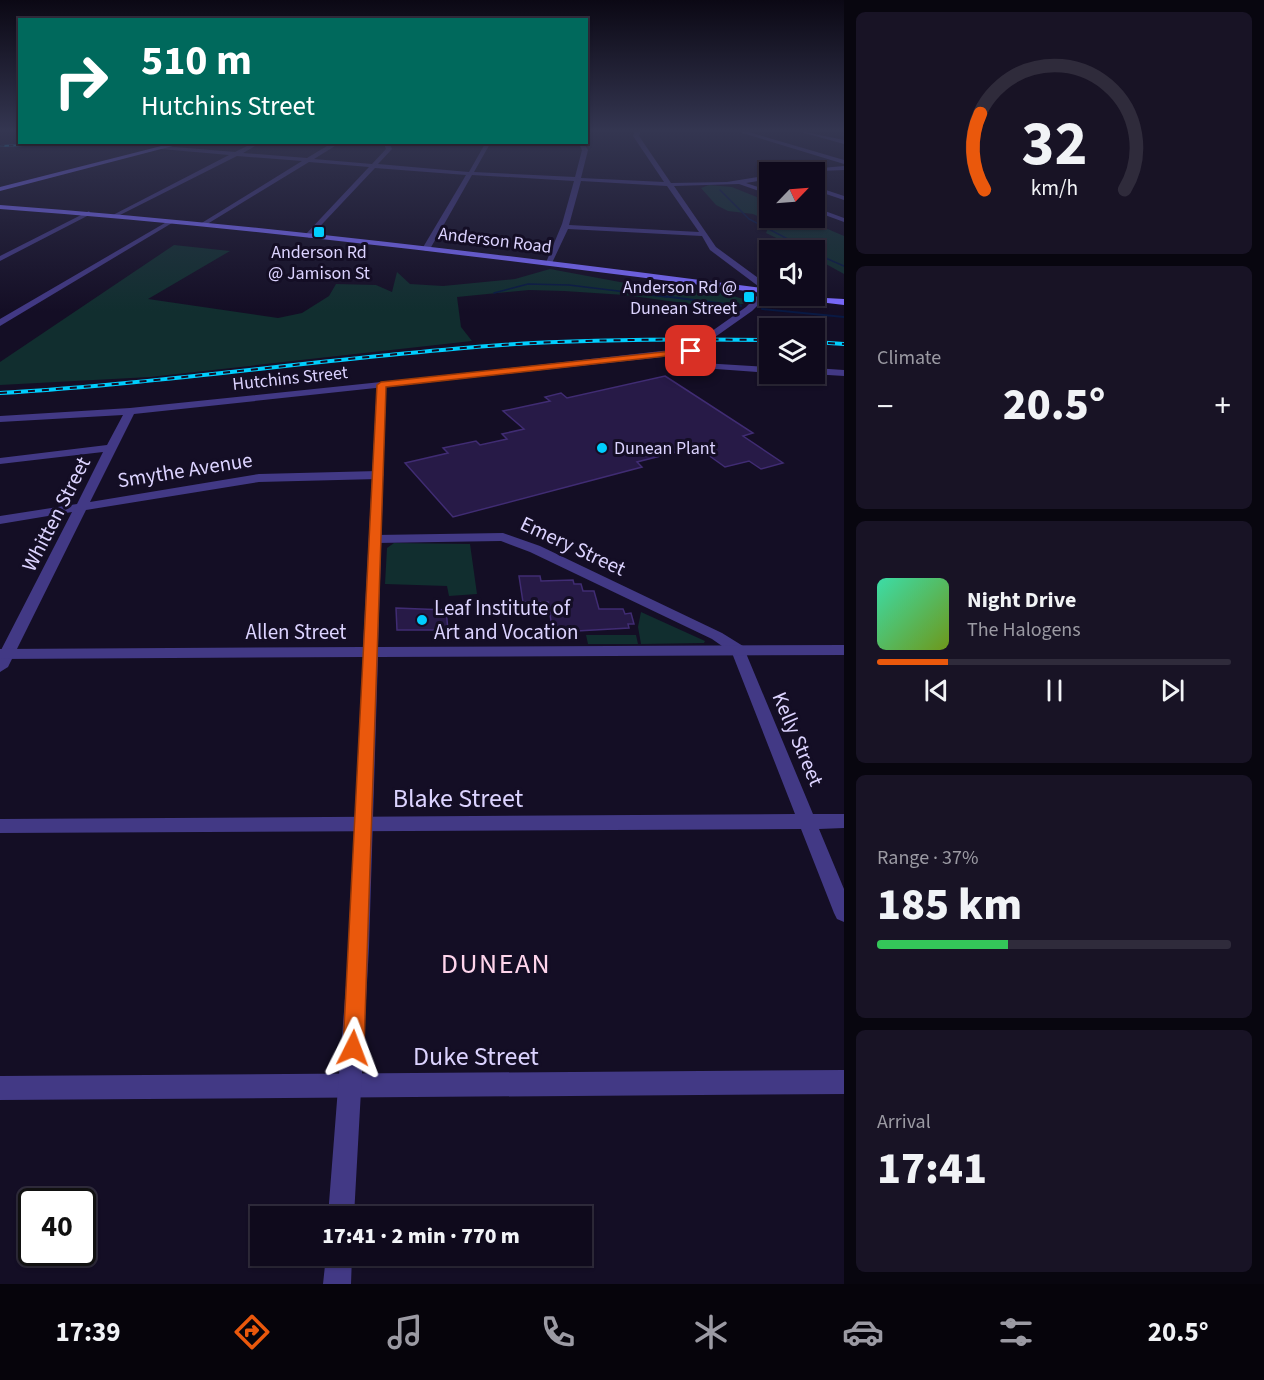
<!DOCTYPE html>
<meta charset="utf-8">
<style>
:root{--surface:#0f0a1c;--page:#181325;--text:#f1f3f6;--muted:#9b9aa3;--line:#2f2b3b;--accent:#ea580c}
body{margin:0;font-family:"Source Sans 3",sans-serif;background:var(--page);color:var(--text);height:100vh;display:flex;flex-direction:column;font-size:22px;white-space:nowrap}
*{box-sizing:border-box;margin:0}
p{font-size:20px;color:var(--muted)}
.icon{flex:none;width:33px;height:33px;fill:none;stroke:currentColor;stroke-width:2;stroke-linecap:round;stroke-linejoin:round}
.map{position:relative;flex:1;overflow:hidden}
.sheet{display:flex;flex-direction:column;gap:12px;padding:12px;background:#08060f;width:420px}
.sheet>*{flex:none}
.guide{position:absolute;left:18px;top:18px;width:570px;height:126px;border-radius:0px;box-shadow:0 2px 4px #0004,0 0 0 2px var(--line);background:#00695c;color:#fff;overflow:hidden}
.needle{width:39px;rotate:65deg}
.buttons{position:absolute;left:759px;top:162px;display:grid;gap:12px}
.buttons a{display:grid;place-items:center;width:66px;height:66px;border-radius:0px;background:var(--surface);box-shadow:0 2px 4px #0004,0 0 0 2px var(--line);font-size:30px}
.speed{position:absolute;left:18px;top:1188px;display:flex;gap:12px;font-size:30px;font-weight:700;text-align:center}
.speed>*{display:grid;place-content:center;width:78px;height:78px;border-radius:50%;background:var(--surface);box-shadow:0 2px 4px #0004,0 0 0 2px var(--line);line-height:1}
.speed .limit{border:3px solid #111;border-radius:9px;background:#fff;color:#111}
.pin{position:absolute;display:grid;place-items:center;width:51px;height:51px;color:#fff;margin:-26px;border-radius:12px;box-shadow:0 3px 9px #0006}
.me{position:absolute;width:66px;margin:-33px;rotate:3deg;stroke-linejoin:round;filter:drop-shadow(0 0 4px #0008)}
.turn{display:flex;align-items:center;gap:21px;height:126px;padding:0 24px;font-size:27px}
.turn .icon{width:78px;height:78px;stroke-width:2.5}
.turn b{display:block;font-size:42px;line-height:51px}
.big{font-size:45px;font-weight:800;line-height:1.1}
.sheet .card{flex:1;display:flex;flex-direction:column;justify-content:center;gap:9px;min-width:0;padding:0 21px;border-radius:9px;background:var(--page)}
.sheet .dial{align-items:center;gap:0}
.dial svg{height:156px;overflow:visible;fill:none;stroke:var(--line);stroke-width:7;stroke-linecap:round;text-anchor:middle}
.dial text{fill:var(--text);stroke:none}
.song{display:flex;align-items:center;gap:18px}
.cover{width:72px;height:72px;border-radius:9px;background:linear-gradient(135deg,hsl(160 70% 55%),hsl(80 70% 35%))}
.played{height:6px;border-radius:3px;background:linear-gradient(90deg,var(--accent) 20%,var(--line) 20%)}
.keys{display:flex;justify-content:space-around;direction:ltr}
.heat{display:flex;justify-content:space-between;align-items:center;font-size:33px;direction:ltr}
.charge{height:9px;border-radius:4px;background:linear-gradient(90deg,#34c759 37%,var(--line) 0)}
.trip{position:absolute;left:250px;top:1206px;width:342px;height:60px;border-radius:0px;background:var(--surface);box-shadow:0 2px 4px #0004,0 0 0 2px var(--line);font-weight:800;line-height:60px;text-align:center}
.tab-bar{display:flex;height:96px;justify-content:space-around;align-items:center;background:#06040b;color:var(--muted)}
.tab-bar .icon{width:42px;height:42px}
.tab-bar .active{color:var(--accent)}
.tab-bar b{font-size:27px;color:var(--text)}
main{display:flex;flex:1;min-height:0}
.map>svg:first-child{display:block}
.green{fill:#112e2f}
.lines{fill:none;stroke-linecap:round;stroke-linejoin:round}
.stream-far1{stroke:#091943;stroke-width:1.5}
.stream{stroke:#091943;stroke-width:2}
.building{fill:#271a47;stroke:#402c73;stroke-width:1.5}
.minor{fill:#423985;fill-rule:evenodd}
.tertiary{fill:#423985;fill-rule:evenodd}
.secondary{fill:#7a6aff;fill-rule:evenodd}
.rail-far1-casing{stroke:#00cefe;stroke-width:2}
.rail-casing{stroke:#00cefe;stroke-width:4}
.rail-far1{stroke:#140e25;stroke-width:1.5;stroke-dasharray:4.5;stroke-linecap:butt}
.rail{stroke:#140e25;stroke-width:2;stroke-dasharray:7;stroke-linecap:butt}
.route{fill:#ea580c;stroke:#983908;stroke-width:1.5}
.poi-dot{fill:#00cefe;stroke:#140e25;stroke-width:2}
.labels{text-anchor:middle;stroke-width:6;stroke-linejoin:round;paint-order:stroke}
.far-street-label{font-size:18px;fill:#dcd3ff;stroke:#140e25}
.far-poi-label{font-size:18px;fill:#dcd3ff;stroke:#140e25}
.street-label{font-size:21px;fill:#dcd3ff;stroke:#140e25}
.poi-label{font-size:21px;fill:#dcd3ff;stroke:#140e25;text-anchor:start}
.near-street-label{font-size:26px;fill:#dcd3ff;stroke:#140e25}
.near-quarter-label{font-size:28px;letter-spacing:1.5px;fill:#ffd5ec;stroke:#140e25}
</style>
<main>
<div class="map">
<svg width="844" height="1284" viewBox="0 0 844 1284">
<rect width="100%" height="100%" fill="#140e25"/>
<!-- green -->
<path class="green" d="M 709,185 L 732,187 L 769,202 L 770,218 L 802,218 L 844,236 L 844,274 L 815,258 L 814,250 L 801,250 L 766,233 L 768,228 L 779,226 L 753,214 L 728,211 L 716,205 L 701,188 Z
M 174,245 L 230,251 L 148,299 L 278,318 L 302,313 L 329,296 L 336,284 L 376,285 L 392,292 L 397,272 L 410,284 L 443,286 L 515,279 L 550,269 L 652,288 L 722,293 L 751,301 L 727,309 L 625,295 L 564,291 L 529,290 L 457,297 L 461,327 L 472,341 L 150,377 L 0,385 L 0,362 Z
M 394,543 L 470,544 L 477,594 L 449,596 L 447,586 L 385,584 L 387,548 Z
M 641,612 L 705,641 L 704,643 L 641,644 L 638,627 Z
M 586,635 L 636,635 L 638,644 L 588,644 Z"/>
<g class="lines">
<!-- stream-far1 -->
<path class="stream-far1" d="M 720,190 L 749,219 L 809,250
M 814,253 L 844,266
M 494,293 L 528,284 L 569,285 L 667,297"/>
<!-- stream -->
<path class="stream" d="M 655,295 L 741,306
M 762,309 L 844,317"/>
</g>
<!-- building -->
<path class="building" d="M 665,376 L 753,433 L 743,436 L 783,463 L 761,469 L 749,461 L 725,467 L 704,452 L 695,454 L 688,449 L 637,462 L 642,467 L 453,517 L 405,463 L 448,453 L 443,448 L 476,441 L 480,445 L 507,439 L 502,434 L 524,429 L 503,411 L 550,401 L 545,397 L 561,393 L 567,398 Z
M 519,576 L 540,576 L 541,581 L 573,580 L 574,584 L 581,584 L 583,591 L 594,591 L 599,609 L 623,609 L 625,614 L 631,613 L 634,624 L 628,624 L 629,628 L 559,632 L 552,627 L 548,602 L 523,602 Z
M 396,608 L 446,610 L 448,630 L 397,630 Z"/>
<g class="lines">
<!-- minor -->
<path class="minor" d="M 635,131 L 641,131 L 639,136 L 671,183 L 727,182 L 770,175 L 770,179 L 746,183 L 770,191 L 770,195 L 739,184 L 674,186 L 716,247 L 769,286 L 769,294 L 763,294 L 762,289 L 710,250 L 702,236 L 568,229 L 552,263 L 545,265 L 562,224 L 574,181 L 472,175 L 430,249 L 426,251 L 422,249 L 466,175 L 375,168 L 309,238 L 306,234 L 369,167 L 309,162 L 204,226 L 200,226 L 200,224 L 302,161 L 237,156 L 116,217 L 111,216 L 229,155 L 161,149 L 163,146 L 235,152 L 255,142 L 262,142 L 243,153 L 307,158 L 327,146 L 303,142 L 346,142 L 335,146 L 314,159 L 372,164 L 386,149 L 383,142 L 389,142 L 392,149 L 378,164 L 469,172 L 486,142 L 491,142 L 474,172 L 575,177 L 582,150 L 578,142 L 583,142 L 588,150 L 581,178 L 664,182 L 633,136 ZM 581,181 L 667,186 L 699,232 L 569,225 Z
M 736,131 L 745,131 L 844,160 L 844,164 Z
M 800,131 L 844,140 L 844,144 L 801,132 Z
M 844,166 L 844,170 L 796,172 L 799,170 Z
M 814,186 L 844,196 L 844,200 L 814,190 Z
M 814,207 L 844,218 L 844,222 L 814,211 Z
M 89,211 L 91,214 L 0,261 L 0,256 Z
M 170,220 L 172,223 L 0,326 L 0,319 Z
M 691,348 L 696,351 L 686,362 L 770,367 L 770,373 L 675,366 L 675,362 Z
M 814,368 L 844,370 L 844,376 L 812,374 L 814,374 Z
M 381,382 L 385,383 L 385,387 L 134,414 L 90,502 L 259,474 L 378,471 L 384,475 L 378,479 L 259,482 L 86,510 L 8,667 L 0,672 L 0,652 L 72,512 L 0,524 L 0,516 L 77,504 L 103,452 L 0,464 L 0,458 L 107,445 L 123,415 L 0,422 L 0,416 L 130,408 Z
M 503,533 L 540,546 L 722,633 L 743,646 L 813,814 L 844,814 L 844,828 L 819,829 L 844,889 L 844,922 L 837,919 L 834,913 L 801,829 L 0,833 L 0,819 L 795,814 L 732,653 L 712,639 L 530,552 L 501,541 L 376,543 L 369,539 L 376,535 Z
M 844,1070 L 844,1094 L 0,1100 L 0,1076 Z"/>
<!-- tertiary -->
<path class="tertiary" d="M 763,290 L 769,290 L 770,293 L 752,311 L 691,354 L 386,387 L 378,647 L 844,645 L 844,655 L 378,657 L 369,947 L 354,1216 L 328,1216 L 349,947 L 363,657 L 0,659 L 0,649 L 363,647 L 377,383 L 688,348 L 746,307 Z
M 326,1256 L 352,1256 L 351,1284 L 323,1284 Z"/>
<!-- secondary -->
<path class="secondary" d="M 177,142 L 188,142 L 0,191 L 0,187 Z
M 0,205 C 258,224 513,256 770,289 L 770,294 C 513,261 258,228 0,209 Z
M 790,296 L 844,299 L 844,305 L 794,299 Z"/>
<defs>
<path id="rail-far1" d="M 0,146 L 102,142"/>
<path id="rail" d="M 814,342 L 844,344
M 0,393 C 168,383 334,357 502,345 C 591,339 681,339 770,340"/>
</defs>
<!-- rail-far1 casing -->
<use href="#rail-far1" class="rail-far1-casing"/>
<!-- rail casing -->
<use href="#rail" class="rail-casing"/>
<!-- rail-far1 -->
<use href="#rail-far1" class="rail-far1"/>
<!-- rail -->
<use href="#rail" class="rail"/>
</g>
<!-- sky -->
<linearGradient id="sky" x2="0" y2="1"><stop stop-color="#0b0814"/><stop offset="0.42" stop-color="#343651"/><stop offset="1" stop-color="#343651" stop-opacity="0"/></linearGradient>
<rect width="844" height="311" fill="url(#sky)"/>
<!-- route -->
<path class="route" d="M 691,349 L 694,353 L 386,387 L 364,1048 L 361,1055 L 353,1058 L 346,1055 L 343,1048 L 377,385 L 381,382 Z"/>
<!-- markers -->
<g class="poi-dot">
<rect x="313" y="226" width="12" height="12" rx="3"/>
<rect x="743" y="291" width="12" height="12" rx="3"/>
<circle cx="602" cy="448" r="6"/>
<circle cx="422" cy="620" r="6"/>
</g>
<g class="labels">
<!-- far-street labels -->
<g class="far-street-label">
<text transform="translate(495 240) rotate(7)" y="6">Anderson Road</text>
<text transform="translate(290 378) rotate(-6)" y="6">Hutchins Street</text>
</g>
<!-- far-poi labels -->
<g class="far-poi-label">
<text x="319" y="258">Anderson Rd<tspan x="319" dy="21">@ Jamison St</tspan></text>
<text x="737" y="293" text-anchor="end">Anderson Rd @<tspan x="737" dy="21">Dunean Street</tspan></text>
<text x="614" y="454" text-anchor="start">Dunean Plant</text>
</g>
<!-- street labels -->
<g class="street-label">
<text transform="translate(185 470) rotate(-9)" y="7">Smythe Avenue</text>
<text transform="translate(56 514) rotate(-63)" y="7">Whitten Street</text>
<text transform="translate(573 546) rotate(25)" y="7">Emery Street</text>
<text x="296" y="639">Allen Street</text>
<text transform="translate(798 739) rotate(67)" y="7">Kelly Street</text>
</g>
<!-- poi labels -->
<g class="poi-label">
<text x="434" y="615">Leaf Institute of<tspan x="434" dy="24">Art and Vocation</tspan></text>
</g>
<!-- near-street labels -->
<g class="near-street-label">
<text x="458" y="807">Blake Street</text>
<text x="476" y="1065">Duke Street</text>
</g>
<!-- near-quarter labels -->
<g class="near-quarter-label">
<text x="496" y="973">DUNEAN</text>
</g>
</g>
</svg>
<div class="buttons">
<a><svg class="needle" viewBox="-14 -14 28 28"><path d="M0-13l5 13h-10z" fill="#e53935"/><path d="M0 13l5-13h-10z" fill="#9b9aa3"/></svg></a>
<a><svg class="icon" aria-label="sound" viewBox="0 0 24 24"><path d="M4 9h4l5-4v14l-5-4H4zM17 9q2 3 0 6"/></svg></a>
<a><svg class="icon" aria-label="layers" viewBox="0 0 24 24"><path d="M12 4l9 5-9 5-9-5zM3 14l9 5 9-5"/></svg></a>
</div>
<div class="speed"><div class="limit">40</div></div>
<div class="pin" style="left:691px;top:351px;background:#d93025"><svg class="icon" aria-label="arrive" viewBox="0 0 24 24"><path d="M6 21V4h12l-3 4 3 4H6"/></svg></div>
<svg class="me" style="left:353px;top:1048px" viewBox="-20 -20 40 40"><path d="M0-17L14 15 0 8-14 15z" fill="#ea580c" stroke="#fff" stroke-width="4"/></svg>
<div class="trip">17:41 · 2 min · 770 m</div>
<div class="guide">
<div class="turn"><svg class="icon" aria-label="right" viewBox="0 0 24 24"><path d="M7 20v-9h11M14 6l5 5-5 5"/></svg><div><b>510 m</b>Hutchins Street</div></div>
</div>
</div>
<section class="sheet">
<div class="card dial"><svg viewBox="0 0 100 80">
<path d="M14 69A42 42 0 1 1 86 69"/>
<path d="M14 69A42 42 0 0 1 12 30" stroke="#ea580c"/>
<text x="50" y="56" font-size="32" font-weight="700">32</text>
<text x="50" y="72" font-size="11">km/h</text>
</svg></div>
<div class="card"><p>Climate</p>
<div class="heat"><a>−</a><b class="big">20.5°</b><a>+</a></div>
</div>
<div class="card">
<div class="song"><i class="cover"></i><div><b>Night Drive</b><p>The Halogens</p></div></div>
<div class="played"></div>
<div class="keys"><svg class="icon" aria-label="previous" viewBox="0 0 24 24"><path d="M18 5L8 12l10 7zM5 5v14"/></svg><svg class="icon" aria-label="pause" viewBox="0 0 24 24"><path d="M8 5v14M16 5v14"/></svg><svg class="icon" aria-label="next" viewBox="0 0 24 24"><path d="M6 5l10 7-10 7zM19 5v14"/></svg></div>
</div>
<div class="card"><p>Range · 37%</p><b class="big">185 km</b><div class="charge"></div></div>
<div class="card"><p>Arrival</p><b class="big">17:41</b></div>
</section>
</main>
<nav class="tab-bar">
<b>17:39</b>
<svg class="icon active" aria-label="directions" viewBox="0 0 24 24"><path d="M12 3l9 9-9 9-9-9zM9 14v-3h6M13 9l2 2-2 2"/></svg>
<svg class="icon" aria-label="music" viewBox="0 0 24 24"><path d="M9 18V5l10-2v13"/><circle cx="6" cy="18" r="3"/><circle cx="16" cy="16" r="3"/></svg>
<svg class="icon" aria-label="phone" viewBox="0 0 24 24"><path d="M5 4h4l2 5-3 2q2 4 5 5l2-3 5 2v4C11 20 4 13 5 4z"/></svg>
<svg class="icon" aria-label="climate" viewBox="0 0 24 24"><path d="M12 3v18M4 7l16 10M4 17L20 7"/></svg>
<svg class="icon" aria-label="car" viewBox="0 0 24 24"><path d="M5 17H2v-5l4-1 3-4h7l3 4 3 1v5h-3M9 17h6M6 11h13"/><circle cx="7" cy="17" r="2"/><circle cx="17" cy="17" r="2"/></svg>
<svg class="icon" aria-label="filters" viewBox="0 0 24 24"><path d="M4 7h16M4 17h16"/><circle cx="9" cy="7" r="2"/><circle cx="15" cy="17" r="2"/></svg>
<b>20.5°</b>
</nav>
